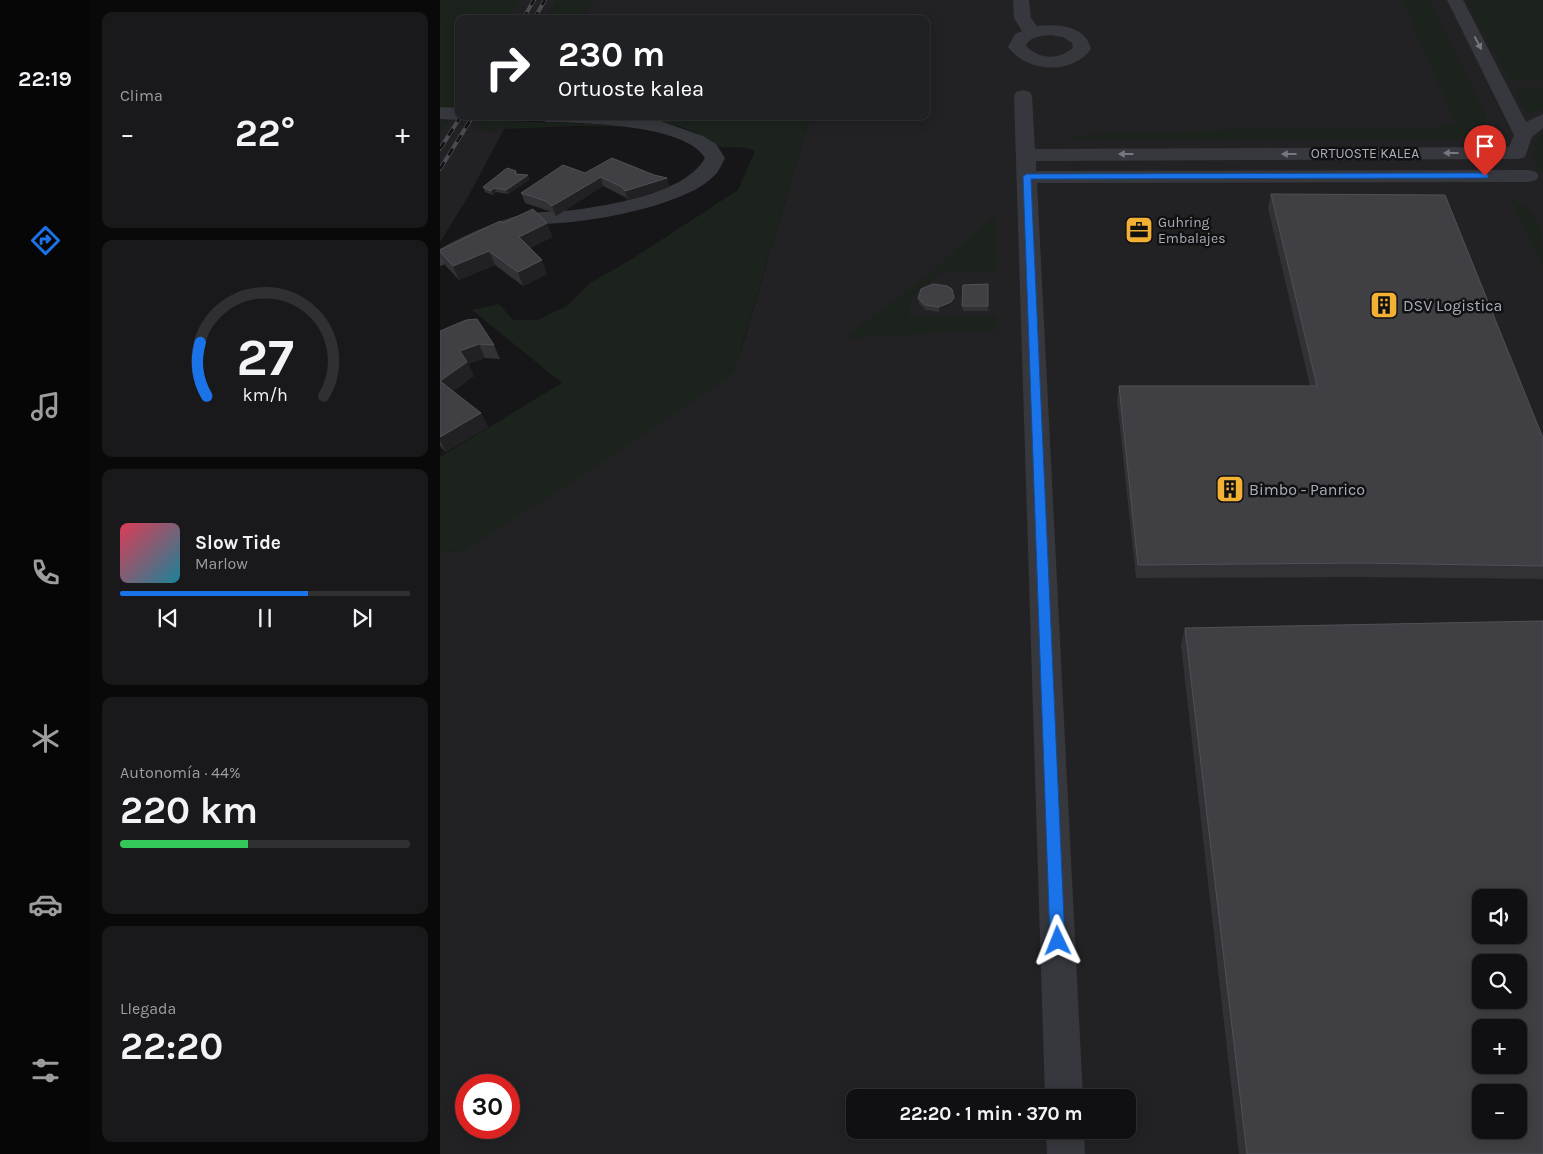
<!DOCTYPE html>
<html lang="es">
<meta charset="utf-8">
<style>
:root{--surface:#101012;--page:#19191b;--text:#f1f3f6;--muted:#9c9d9f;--line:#303032;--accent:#1a73e8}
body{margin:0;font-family:Karla,sans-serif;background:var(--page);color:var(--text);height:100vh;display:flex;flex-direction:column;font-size:19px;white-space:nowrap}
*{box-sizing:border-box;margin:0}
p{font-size:16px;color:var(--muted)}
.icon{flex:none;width:28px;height:28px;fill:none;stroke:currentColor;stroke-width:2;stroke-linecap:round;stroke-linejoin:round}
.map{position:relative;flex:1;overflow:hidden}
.details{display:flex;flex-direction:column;gap:12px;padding:12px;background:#09090a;width:350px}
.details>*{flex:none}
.top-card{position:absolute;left:15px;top:15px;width:475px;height:105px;border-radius:10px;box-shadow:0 2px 12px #0003,0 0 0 1px var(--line);background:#202124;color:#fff;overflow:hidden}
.tools{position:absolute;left:1032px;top:889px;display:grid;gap:10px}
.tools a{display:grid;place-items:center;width:55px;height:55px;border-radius:10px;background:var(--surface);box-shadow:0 2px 12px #0003,0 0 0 1px var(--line);font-size:25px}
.speed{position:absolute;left:15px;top:1074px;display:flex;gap:10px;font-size:25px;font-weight:700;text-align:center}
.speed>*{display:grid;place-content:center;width:65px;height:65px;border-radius:50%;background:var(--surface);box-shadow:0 2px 12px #0003,0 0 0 1px var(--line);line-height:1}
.speed .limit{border:8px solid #d22;background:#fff;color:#111}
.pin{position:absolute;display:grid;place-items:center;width:42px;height:42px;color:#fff;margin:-51px -21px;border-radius:50% 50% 50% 0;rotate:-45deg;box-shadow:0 0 5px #0007}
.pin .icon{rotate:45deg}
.me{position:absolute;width:55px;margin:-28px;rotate:358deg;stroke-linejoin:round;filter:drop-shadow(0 0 4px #0008)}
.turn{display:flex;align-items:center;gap:18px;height:105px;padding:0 20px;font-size:22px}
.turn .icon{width:65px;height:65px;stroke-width:2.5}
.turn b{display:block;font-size:35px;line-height:42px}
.big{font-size:38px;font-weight:700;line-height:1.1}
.details .card{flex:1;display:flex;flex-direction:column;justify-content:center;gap:8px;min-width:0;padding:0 18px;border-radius:10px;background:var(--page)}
.details .dial{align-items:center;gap:0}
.dial svg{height:130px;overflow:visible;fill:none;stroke:var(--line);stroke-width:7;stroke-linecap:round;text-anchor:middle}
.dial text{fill:var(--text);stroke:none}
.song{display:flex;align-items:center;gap:15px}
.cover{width:60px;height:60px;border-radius:8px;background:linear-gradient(135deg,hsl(350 70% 55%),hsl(190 70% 35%))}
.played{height:5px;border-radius:2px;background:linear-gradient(90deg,var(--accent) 65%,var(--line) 65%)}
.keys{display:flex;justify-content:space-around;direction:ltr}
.heat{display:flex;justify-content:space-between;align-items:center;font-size:28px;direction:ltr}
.charge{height:8px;border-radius:4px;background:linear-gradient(90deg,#34c759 44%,var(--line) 0)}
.trip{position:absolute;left:406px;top:1089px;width:290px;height:50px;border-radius:10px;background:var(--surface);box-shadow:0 2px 12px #0003,0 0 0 1px var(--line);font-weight:700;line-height:50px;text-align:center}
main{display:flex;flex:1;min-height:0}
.tab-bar{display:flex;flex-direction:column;width:90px;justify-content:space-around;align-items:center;background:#060607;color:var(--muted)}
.tab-bar .icon{width:35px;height:35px}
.tab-bar .on{color:var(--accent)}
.tab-bar b{font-size:22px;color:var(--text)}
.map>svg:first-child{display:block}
.built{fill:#222225;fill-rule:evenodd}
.green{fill:#1c231d}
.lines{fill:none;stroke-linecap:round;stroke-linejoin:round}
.minor{fill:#37383d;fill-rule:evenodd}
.rail-casing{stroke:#4a4c52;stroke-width:4}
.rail{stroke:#111113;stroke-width:2.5;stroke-dasharray:8;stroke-linecap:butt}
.wall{fill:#323236}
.shaded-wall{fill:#212124}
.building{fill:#3f3f44;stroke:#4f5156;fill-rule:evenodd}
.oneway{fill:#757881}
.route{fill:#1a73e8;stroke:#114b97}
.labels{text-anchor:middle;stroke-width:5;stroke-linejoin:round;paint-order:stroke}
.far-street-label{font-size:14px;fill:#a8adb8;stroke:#111113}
.far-poi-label{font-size:14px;fill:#a8adb8;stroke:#111113;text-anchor:start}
.poi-label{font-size:16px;fill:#a8adb8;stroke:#111113;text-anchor:start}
</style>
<main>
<nav class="tab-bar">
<b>22:19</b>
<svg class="icon on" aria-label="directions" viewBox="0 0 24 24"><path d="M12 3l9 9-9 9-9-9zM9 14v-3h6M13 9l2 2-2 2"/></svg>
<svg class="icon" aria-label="music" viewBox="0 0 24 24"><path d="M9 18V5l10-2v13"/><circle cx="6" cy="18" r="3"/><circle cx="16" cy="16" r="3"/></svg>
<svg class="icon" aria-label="phone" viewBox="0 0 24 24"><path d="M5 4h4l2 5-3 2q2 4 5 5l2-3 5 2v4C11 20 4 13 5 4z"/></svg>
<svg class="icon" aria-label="climate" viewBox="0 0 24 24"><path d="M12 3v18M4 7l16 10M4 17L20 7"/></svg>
<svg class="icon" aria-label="car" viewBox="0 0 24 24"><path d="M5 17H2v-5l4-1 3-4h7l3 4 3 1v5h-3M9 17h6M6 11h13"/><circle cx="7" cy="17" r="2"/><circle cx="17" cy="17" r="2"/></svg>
<svg class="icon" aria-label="filters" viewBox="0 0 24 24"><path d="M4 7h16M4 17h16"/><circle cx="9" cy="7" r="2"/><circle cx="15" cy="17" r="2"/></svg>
</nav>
<section class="details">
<div class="card"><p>Clima</p>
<div class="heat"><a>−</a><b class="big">22°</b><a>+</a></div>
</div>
<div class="card dial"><svg viewBox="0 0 100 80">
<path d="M14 69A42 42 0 1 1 86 69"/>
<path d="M14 69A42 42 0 0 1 10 36" stroke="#1a73e8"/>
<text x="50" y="56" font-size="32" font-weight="700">27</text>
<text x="50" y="72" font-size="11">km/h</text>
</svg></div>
<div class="card">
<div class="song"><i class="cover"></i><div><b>Slow Tide</b><p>Marlow</p></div></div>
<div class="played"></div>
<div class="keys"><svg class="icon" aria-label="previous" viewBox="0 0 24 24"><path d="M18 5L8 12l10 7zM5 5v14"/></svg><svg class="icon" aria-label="pause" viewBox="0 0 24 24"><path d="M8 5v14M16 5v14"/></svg><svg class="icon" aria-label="next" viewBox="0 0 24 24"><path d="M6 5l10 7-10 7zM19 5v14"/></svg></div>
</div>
<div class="card"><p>Autonomía · 44%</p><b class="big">220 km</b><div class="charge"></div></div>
<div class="card"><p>Llegada</p><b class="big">22:20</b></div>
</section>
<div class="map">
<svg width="1103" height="1154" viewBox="0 0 1103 1154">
<rect width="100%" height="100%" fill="#161618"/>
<!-- built -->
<path class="built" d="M 78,0 L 118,0 L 106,19 L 67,19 Z
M 153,0 L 1103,0 L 1103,1154 L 0,1154 L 0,551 L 21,552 L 301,351 L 370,116 L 486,116 L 486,19 L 143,19 ZM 1041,898 L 1079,898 L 1079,935 L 1041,935 ZM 1041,962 L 1079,962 L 1079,1000 L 1041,1000 ZM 1041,1028 L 1079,1028 L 1079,1065 L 1041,1065 ZM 26,1085 L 69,1085 L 69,1128 L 26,1128 ZM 1041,1092 L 1079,1092 L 1079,1130 L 1041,1130 ZM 415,1098 L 688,1098 L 688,1130 L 415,1130 Z
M 19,103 L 19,116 L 44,116 L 37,130 L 64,129 L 28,197 L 0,242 L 0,132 Z"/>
<!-- green -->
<path class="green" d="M 0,0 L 78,0 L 67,19 L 19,19 L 19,103 L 0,132 L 0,120 L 9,108 L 0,107 Z
M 118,0 L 153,0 L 143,19 L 106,19 Z
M 962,0 L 989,0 L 1045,114 C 1051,133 1029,137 1014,139 L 647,140 L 630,136 L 826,128 L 998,128 L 1016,123 Z
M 1026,0 L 1103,0 L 1103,80 L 1069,80 Z
M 1073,87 L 1103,87 L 1103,109 L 1087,114 Z
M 192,116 L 370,116 L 294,373 L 145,474 L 21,552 L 0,551 L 0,457 L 122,383 L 32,310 L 59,304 L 73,320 L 97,320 L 127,306 L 150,283 L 189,261 L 298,190 L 315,151 C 299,144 288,150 277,146 C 272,144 268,139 264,137 C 242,125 217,120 192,116 Z
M 42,120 L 181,125 L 196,127 L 136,126 L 36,130 Z
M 1103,133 L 1103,172 C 1092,158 1091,146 1103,133 Z
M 1070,198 C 1103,216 1103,231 1103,267 Z
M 555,215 L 556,271 L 504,271 L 471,297 L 468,316 L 556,316 L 556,330 L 404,338 L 487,276 Z"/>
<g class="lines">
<!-- minor -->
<path class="minor" d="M 573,0 L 589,0 L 591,18 L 597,26 C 618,24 645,25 651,49 C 632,76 586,72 568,47 L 575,34 L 582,31 L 574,18 ZM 611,35 L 623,37 L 632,43 L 633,48 C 618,60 600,60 586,46 C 590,36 601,36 611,35 Z
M 1007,0 L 1023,0 L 1086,122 L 1103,114 L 1103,128 L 1092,137 L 1085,157 L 1078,159 L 596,161 L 596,171 L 1089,170 L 1096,172 L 1099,176 L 1096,180 L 1089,182 L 597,183 L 643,1098 L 605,1098 L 574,96 L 576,92 L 583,90 L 590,92 L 592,96 L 595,149 L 1069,147 L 1074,135 Z
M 0,107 L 19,108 L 19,116 L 27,116 L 19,120 L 0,119 Z
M 98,116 L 193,116 L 212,118 L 263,136 L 276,144 L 285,158 C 282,163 280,170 275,175 C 249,203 170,218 132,222 C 117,224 101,223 87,226 C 70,231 43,243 27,252 C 18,256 10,263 0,266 L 0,249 C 22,236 60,219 85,214 C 101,211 118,212 134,210 C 171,205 246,193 265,158 C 245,124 143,123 107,122 L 100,120 Z
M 606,1130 L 644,1130 L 645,1154 L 607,1154 Z"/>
<defs>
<path id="rail" d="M 83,19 L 94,0
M 94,19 L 105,0
M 0,149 L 21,116
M 0,169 L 33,116"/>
</defs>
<!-- rail casing -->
<use href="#rail" class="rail-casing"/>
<!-- rail -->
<use href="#rail" class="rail"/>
</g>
<!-- wall -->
<path class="wall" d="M 76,171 L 77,174 L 88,175 L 89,180 L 68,194 L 56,192 L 53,195 L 45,192 L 43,187 Z
M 145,173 L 214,175 L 227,178 L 229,187 L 188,200 L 185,197 L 163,186 L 116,216 L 109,211 L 85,203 L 81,193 Z
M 831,194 L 1103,438 L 1103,579 L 914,577 L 696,578 L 677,400 L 679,386 L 870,386 L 828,208 Z
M 63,223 L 107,223 L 112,237 L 90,248 L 107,274 L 83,286 L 55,265 L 19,280 L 5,265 L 0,254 L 0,250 Z
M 548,284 L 548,311 L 523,311 L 522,306 Z
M 478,298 L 514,303 L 511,307 L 499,312 L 486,310 L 479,303 Z
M 0,331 L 54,345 L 60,359 L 45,358 L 28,364 L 34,376 L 13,391 L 41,413 L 48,427 L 6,452 L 0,446 Z
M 745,628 L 1103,1154 L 799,1154 L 741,645 Z"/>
<!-- shaded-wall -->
<path class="shaded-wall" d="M 88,175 L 89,180 L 68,194 L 66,190 Z
M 161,177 L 163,186 L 116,216 L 112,206 Z
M 227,178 L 229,187 L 188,200 L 185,191 Z
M 54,188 L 56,192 L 53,195 L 51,191 Z
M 107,223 L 112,237 L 84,251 L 79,237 Z
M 49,251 L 55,265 L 19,280 L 13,266 Z
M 102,260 L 107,274 L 83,286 L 78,272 Z
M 514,298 L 514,303 L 511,307 L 499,312 L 499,307 Z
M 39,344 L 45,358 L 28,364 L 34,376 L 7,395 L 0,381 L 20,351 Z
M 41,413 L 48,427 L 6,452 L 0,440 L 0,437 Z"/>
<!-- building -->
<path class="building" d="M 172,158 L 214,175 L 227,178 L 185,191 L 182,187 L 161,177 L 112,206 L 106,201 L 81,193 L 123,165 L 145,173 Z
M 67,168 L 76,171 L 75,174 L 88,175 L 66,190 L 54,188 L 51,191 L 43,187 Z
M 831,194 L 1005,195 L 1103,438 L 1103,566 L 919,563 L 698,565 L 679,386 L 877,386 Z
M 93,209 L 107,223 L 79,237 L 102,260 L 78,272 L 49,251 L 13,266 L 0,252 L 0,250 L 60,221 L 63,223 Z
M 493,284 L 507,286 L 512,289 L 514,298 L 511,302 L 499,307 L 485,305 L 478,298 L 481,289 Z
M 548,284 L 548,306 L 522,306 L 523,285 Z
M 37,319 L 54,345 L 39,344 L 20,351 L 27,362 L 0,381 L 41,413 L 0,437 L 0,331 L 26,320 Z
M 1103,621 L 1103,1154 L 807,1154 L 745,628 ZM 1041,898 L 1079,898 L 1079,935 L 1041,935 ZM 1041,962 L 1079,962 L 1079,1000 L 1041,1000 ZM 1041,1028 L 1079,1028 L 1079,1065 L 1041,1065 ZM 1041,1092 L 1079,1092 L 1079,1130 L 1041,1130 Z"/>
<!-- one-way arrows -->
<defs><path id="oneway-solid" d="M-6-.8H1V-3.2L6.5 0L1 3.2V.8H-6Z" transform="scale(1.25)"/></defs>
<g class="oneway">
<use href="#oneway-solid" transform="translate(1038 43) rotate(62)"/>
<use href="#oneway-solid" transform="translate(1011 153) rotate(180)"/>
<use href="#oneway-solid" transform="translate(686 154) rotate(180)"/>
<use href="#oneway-solid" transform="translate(849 154) rotate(180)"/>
</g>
<!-- route -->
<path class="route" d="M 1045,173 L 1048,174 L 1048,178 L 591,179 L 625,941 L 623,946 L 618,948 L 612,946 L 610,941 L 583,176 L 587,174 Z"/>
<!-- icons -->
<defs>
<symbol id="office-square" viewBox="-11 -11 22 22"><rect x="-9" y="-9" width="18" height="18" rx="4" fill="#f2b134" stroke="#111113"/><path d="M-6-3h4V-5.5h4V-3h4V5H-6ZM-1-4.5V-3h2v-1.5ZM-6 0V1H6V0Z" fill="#111"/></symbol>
<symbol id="building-square" viewBox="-11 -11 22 22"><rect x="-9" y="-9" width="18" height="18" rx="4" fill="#f2b134" stroke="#111113"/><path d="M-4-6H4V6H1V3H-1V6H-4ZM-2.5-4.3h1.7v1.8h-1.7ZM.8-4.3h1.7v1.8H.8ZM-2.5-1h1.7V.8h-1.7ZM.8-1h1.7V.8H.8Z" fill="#111"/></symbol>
</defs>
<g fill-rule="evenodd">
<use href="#office-square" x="683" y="214" width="32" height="32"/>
<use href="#building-square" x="928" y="289" width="32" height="32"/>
<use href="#building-square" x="774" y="473" width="32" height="32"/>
</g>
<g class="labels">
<!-- far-street labels -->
<g class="far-street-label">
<text x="925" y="158">ORTUOSTE KALEA</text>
</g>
<!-- far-poi labels -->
<g class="far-poi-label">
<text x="718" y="227">Guhring<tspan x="718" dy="16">Embalajes</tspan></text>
</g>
<!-- poi labels -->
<g class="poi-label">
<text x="963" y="311">DSV Logistica</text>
<text x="809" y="495">Bimbo - Panrico</text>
</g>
</g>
</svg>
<div class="tools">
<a><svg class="icon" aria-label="sound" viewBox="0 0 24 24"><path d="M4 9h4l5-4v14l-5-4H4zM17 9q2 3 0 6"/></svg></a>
<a><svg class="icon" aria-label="search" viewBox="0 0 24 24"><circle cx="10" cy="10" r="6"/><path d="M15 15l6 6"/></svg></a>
<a>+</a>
<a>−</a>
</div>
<div class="speed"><div class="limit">30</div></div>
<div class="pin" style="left:1045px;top:176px;background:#d93025"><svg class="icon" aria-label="arrive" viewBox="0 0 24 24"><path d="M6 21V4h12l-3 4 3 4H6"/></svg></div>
<svg class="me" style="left:618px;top:941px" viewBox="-20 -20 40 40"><path d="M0-17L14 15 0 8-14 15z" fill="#1a73e8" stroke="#fff" stroke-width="4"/></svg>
<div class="trip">22:20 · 1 min · 370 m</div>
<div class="top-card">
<div class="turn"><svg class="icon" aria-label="right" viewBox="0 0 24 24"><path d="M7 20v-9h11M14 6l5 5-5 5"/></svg><div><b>230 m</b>Ortuoste kalea</div></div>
</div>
</div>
</main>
